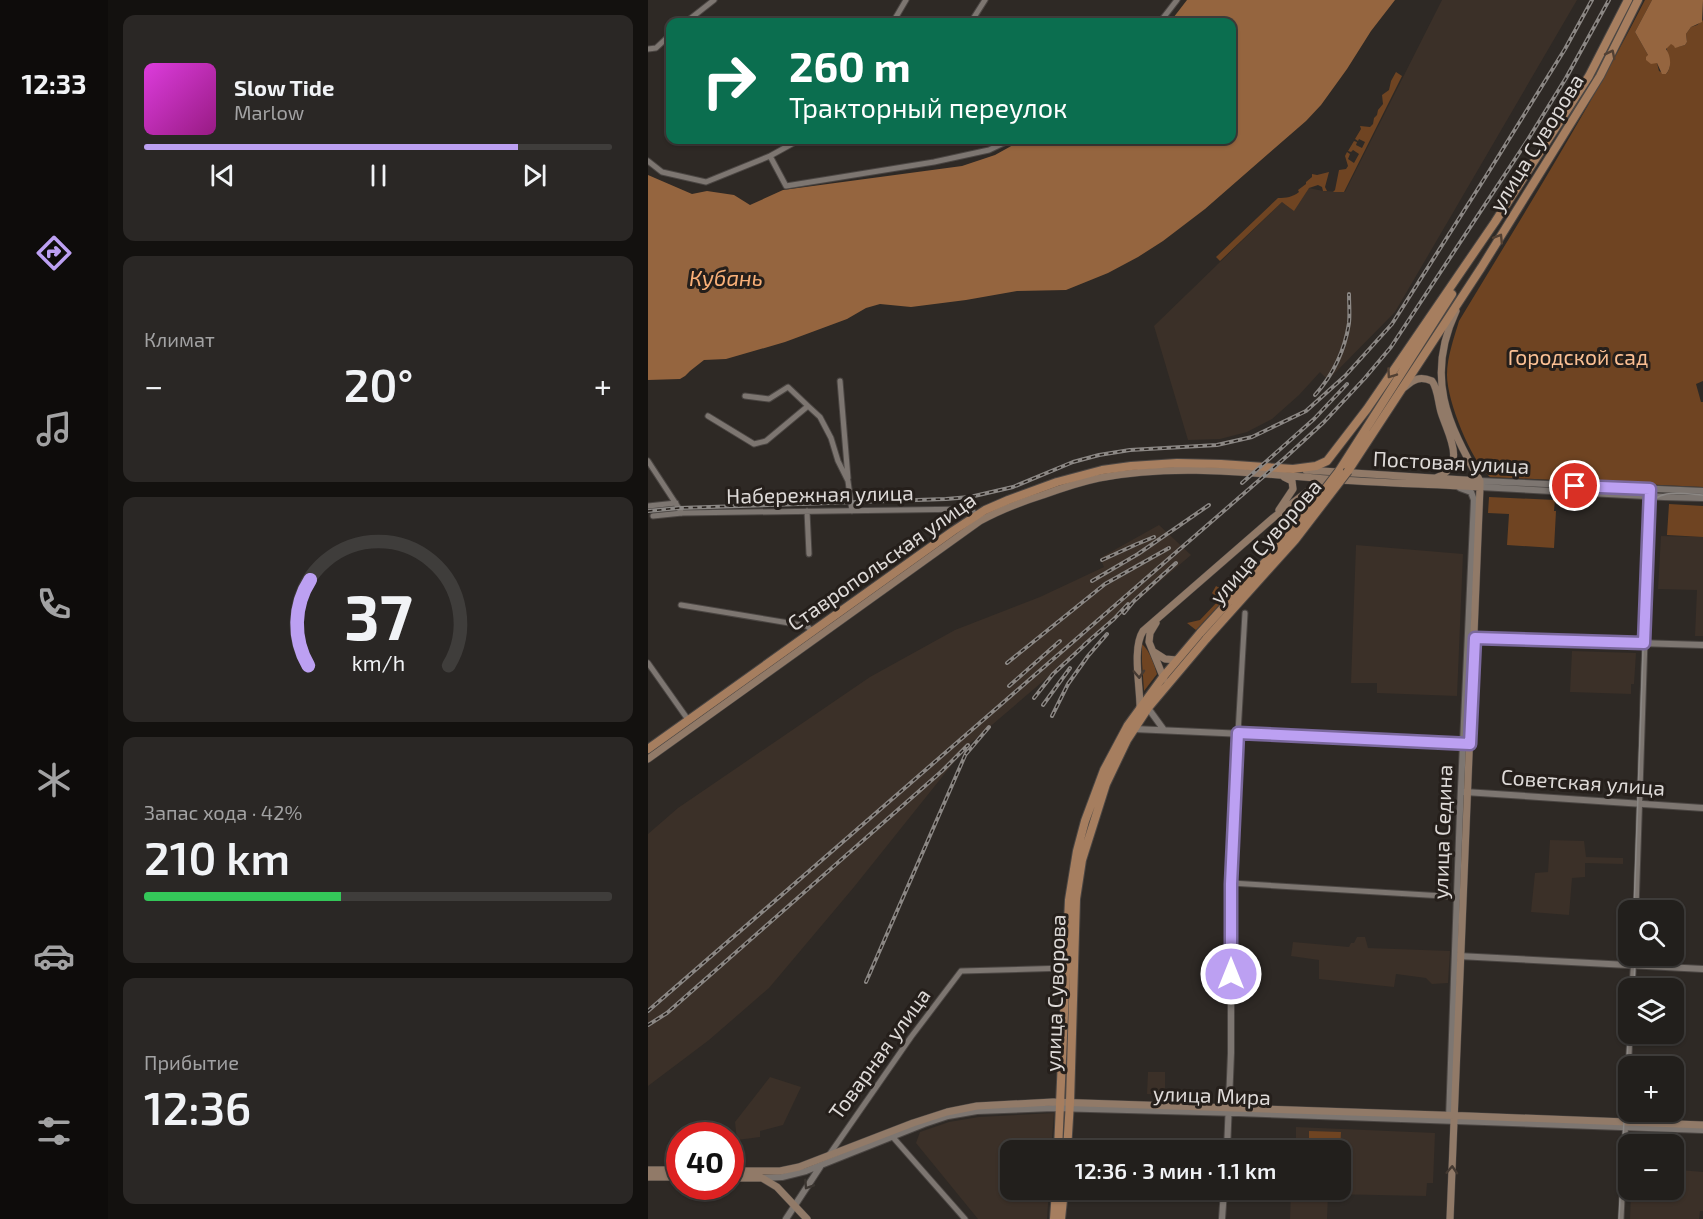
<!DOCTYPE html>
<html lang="ru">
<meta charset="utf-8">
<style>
:root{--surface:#221f1c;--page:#2a2725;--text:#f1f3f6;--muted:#a2a2a3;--line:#3f3d3b;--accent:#bca0f2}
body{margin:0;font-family:"Exo 2",sans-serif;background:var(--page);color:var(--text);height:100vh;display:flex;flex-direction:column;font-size:22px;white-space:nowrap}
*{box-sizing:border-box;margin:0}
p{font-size:20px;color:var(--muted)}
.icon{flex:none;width:33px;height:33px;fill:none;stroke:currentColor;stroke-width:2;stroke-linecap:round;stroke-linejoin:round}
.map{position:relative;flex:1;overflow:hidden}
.sheet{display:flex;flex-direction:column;gap:15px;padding:15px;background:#13110f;width:540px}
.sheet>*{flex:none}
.top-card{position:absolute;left:18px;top:18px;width:570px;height:126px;border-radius:12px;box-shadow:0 2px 4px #0004,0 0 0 2px var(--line);background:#0b6e4f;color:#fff;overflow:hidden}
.tools{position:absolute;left:970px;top:900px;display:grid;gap:12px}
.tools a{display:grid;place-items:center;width:66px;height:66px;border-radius:12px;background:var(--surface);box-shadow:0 2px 4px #0004,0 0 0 2px var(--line);font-size:30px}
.speed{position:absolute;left:18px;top:1122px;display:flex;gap:12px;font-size:30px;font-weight:700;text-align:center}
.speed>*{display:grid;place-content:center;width:78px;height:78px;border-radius:50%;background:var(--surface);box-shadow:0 2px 4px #0004,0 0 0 2px var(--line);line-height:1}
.speed .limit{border:9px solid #d22;background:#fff;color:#111}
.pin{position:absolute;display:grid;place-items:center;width:51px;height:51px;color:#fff;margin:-26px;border:3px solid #fff;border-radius:50%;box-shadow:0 2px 6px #0007}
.me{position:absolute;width:66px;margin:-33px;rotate:0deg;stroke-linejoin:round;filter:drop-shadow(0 0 4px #0008)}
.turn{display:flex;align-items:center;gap:21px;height:126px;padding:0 24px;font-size:27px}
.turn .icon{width:78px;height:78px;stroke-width:2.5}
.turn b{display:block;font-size:42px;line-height:51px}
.big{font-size:45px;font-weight:600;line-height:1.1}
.sheet .card{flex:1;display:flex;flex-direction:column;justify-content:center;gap:9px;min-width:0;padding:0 21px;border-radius:12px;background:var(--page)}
.sheet .dial{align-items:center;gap:0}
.dial svg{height:156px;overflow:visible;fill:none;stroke:var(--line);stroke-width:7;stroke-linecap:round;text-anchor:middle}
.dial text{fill:var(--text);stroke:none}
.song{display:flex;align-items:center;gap:18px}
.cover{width:72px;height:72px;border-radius:9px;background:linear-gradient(135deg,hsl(300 70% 55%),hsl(310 70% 35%))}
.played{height:6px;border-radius:3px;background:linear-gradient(90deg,var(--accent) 80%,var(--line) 80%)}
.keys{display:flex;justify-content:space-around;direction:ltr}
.heat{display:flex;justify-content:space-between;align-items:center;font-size:33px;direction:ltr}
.charge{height:9px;border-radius:4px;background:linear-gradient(90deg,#34c759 42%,var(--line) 0)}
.trip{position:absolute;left:352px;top:1140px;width:351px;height:60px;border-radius:12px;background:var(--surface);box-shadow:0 2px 4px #0004,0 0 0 2px var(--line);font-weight:600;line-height:60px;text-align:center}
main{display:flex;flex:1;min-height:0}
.tabs{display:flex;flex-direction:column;width:108px;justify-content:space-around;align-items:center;background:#0e0c0b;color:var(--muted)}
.tabs .icon{width:42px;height:42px}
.tabs .active{color:var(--accent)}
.tabs b{font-size:27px;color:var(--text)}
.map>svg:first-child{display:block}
.built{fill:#3b3028}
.green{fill:#6f4422}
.water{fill:#95653f}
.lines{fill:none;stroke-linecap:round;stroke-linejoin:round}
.minor-casing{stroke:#4b4643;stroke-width:7}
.tertiary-casing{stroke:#4b4643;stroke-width:8}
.secondary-casing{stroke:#4b4643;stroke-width:8}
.primary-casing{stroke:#4b4643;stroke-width:10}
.minor{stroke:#7d7671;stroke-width:5}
.tertiary{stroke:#7d7671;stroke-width:6}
.secondary{stroke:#917a68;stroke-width:7}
.primary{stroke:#a67e5f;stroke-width:8}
.tram{stroke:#8b8784;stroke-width:1.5}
.rail-casing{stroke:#8b8784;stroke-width:4}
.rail{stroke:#251f1b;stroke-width:1.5;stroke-dasharray:4.5;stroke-linecap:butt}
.primary-bridge-casing{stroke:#4b4643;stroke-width:10;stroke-linecap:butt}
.primary-bridge{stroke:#a67e5f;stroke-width:8}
.oneway{stroke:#524033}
.oneway2{stroke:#453a32}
.oneway3{stroke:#3b3530}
.route-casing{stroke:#7a689d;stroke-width:15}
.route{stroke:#bca0f2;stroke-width:10}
.labels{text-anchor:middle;stroke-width:6;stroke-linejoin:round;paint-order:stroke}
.street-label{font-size:21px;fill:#dedad8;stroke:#251f1b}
.park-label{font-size:21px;fill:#fbc094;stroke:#251f1b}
.water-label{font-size:22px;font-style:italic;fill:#f9b078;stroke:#251f1b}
</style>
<main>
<nav class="tabs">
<b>12:33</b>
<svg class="icon active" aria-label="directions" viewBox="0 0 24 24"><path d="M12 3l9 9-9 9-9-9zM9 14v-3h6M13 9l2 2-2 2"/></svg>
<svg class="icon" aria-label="music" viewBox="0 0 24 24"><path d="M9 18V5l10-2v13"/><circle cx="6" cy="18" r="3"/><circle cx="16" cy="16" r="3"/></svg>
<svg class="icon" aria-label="phone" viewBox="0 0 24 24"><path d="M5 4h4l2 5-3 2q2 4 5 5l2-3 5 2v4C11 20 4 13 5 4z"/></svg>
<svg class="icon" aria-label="climate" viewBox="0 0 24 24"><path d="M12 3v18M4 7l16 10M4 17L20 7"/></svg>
<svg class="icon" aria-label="car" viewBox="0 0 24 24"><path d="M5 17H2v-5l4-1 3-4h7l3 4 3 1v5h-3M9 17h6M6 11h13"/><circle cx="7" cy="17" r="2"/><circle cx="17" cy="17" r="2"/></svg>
<svg class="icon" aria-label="filters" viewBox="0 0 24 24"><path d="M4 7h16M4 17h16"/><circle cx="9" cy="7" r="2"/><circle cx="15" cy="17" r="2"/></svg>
</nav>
<section class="sheet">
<div class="card">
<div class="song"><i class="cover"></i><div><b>Slow Tide</b><p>Marlow</p></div></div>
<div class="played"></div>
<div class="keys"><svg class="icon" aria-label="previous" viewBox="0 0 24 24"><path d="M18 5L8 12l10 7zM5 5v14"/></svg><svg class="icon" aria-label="pause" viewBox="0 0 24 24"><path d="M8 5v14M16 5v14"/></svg><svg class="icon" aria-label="next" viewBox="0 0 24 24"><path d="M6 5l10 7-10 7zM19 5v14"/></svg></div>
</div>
<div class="card"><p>Климат</p>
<div class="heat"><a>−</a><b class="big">20°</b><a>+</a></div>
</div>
<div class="card dial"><svg viewBox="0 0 100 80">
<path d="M14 69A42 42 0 1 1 86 69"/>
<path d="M14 69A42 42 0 0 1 15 25" stroke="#bca0f2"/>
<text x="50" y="56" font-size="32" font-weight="700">37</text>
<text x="50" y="72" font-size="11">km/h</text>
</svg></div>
<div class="card"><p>Запас хода · 42%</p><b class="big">210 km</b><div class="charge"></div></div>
<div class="card"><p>Прибытие</p><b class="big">12:36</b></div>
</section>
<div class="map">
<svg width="1055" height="1219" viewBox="0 0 1055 1219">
<rect width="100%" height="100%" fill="#2e2925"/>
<!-- built -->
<path class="built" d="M 794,0 L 929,0 L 747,312 L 680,380 L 672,372 L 651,395 L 624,419 L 599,432 L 572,439 L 540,440 L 506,326 L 634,202 L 661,188 L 675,191 L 697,192 Z
M 511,525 L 543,555 L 318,747 L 206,887 L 121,988 L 61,1040 L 0,1086 L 0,834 L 30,808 L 222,677 L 307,630 L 392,597 L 456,567 L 452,558 Z
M 1013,536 L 1055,537 L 1055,636 L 1047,636 L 1049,590 L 1010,589 Z
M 708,545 L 815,554 L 809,696 L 729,693 L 729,683 L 703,683 Z
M 924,651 L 988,653 L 986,684 L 983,684 L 983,694 L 922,692 Z
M 902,840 L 936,841 L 938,857 L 975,858 L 975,864 L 937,863 L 937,877 L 924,878 L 921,915 L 883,912 L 887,873 L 900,872 Z
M 709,937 L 717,937 L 720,948 L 802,951 L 800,983 L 784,984 L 778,978 L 748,974 L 746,987 L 671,979 L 671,960 L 643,956 L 645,942 L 701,947 L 703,943 L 706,943 Z
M 500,1072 L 517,1072 L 517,1095 L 499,1094 Z
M 122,1077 L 153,1087 L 135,1125 L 112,1131 L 112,1137 L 89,1140 L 87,1122 Z
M 406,1113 L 403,1150 L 363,1150 L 363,1190 L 401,1190 L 399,1219 L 330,1219 L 268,1143 L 272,1132 L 301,1122 L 331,1117 Z
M 648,1127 L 787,1133 L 785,1183 L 779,1183 L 778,1196 L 680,1194 L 679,1219 L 642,1219 L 643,1190 L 693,1190 L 693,1150 L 646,1150 L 648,1149 Z
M 993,1138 L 1033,1140 L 1032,1170 L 1055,1172 L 1055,1211 L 1052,1211 L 1051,1219 L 982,1219 L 983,1190 L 1026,1190 L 1026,1144 L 986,1144 Z"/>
<!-- green -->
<path class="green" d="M 997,0 L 1004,0 L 987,32 L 1000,55 L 1009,63 L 1011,71 L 1018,74 C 1026,66 1018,57 1019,47 L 1023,43 L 1030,47 L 1037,45 L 1039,42 L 1038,34 L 1043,27 L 1049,25 L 1055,20 L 1055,381 L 1048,384 L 1053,402 L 1055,402 L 1055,487 L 842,477 C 823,461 799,401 799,375 C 799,357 806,338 811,321 C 875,215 941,110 997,0 Z
M 748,72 L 754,76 L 696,192 L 685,192 L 687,190 L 691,170 L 698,169 L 700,166 L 697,156 L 699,152 L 702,154 L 700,159 L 706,163 L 711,154 L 705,150 L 703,152 L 700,151 L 706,141 L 709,142 L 708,145 L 714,148 L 717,142 L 711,139 L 710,141 L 707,139 L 713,129 L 712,126 L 722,127 L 725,124 L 726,118 L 729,115 L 730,110 L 735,104 L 734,95 L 741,90 L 743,81 Z
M 681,172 L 677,187 L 679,191 L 675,191 L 674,187 L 670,185 L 661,188 L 646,211 L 634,202 L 572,261 L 568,257 L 630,198 C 638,198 645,197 651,192 L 650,190 L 658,184 L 658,182 L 664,177 L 664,174 L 669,175 Z
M 841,497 L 907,500 L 906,511 L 908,511 L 906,548 L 859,545 L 861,514 L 840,513 Z
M 1021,504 L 1055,506 L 1055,537 L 1019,535 Z
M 582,582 L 587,588 L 548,630 L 539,623 L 552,620 L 571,600 L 564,593 L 568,586 L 575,590 Z
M 494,644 C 502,651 506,664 509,674 L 496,691 L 494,662 Z
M 661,1131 L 693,1132 L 692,1150 L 661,1150 Z"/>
<!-- water -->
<path class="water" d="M 539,0 L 747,0 L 723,31 L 699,69 L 673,105 L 658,121 L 557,209 L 515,241 L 490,257 L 460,273 L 418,290 L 369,291 L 318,300 L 263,307 L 232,304 L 218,308 L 199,319 L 137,342 L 78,359 L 56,360 L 42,371 L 37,376 L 32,379 L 0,380 L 0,175 L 44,194 L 59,191 L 86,195 L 102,205 L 135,190 L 314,166 L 347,155 L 374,140 L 584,140 L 584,22 L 522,22 Z
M 1004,0 L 1055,0 L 1054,22 L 1043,27 L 1038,34 L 1039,42 L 1037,45 L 1027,48 L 1026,46 L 1023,44 L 1018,49 C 1023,56 1024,68 1018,74 L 1014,74 L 1009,63 L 1003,64 L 998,60 L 998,57 L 1000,55 L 987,32 Z"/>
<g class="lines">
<defs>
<path id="minor" d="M 38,22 L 66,0
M 245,22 L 258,0
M 323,22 L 337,0
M 512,22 L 529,0
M 0,49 L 8,48 L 22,35
M 122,156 L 138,186 L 286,162 L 341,150 L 362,140
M 0,161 L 14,172 L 58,182 L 122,156 L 151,140
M 192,381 L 200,478
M 97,396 L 121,399 L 140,387 L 160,406
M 60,416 L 106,444 L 118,441 L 160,406 L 172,417 L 183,438 L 190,461 L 200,481 L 204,511
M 0,461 L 34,513
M 0,506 L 28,503
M 159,511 L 161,554
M 5,516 L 34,513 L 323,509 L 330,518
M 33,605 L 159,626 L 165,632
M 0,663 L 41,721
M 590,733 L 597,613
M 583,883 L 812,897
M 988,910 L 1002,489
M 984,988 L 986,956
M 243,1135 L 317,1219
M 181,1155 L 263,1037 L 313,971 L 419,968
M 973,1219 L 982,1034"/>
<path id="tertiary" d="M 832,481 L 1055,491
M 832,487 L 1016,497 L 1055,498
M 824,638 L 1055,645
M 500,708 L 516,730
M 486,729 L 819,744
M 817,792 L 1055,808
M 810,956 L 1055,969
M 801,1119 L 812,810 L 826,500 L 823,492 L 812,488
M 579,1150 L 583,1053 L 583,883 L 590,733
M 114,1178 L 134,1177 L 158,1171 L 276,1124 L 300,1116 L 329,1111 L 405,1108 L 590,1113 L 1055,1130
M 138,1219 L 172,1167
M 574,1219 L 576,1190"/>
<path id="secondary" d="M 757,387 C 766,379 772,376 784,381 C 790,389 790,402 793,412 C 800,435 820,464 788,478
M 658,470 L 832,481
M 631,510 L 645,489 L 644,481 L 636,477
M 508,623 L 502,633 L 501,642 L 516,679
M 506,652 L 517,659 L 529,660
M 492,707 C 492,686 484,648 495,631 L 625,518 L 664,488 L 677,481
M 0,759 L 332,521 C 352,510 373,502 395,495 C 414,488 432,482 451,478 C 527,463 602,473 678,479 C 729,483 781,484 832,487
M 0,1170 L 32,1170
M 82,1171 L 132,1171 L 151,1167 L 265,1123 L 299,1112 L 329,1106 L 405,1102 L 821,1116 L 1055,1125
M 0,1177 L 32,1177
M 82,1178 L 114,1178 L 129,1187 L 159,1219
M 802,1219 L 832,487 L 832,481 C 799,422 777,377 808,311"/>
<path id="primary" d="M 691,471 L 804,294
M 700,471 L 833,268 L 952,76 L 990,0
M 0,749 L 305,531 L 337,510 L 360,500 L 409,482 L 454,470 L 483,466 L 529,463 L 573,464 L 645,469 L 668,466 L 679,461 L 719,409 L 847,222 L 941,76 L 980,0
M 410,1150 L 421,900 L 429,851 L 437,821 L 456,770 L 480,725 L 515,677 L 553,632
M 419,1150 L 422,1102 L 428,899 L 434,860 L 458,784 L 479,740 L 500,708 L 559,638
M 406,1219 L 408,1190
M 413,1219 L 416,1190"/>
</defs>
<!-- minor casing -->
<use href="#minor" class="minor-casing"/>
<!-- tertiary casing -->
<use href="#tertiary" class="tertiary-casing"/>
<!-- secondary casing -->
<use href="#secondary" class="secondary-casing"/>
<!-- primary casing -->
<use href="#primary" class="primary-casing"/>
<!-- minor -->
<use href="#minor" class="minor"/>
<!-- tertiary -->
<use href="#tertiary" class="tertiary"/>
<!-- secondary -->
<use href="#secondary" class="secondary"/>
<!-- primary -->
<use href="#primary" class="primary"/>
<!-- tram -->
<path class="tram" d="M 986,910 L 1000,509 C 1007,487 1037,494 1055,495
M 986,988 L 987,956
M 971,1219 L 981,1021"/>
<defs>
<path id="rail" d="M 667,395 C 685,375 697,349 701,323 C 702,314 701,304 701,294
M 594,483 L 666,419 L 699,384
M 0,511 L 31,508 L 298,499 L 322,497 L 365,487 L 425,462 L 451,455 L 482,450 L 569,445 L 604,437 L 658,411 L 697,376 L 744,324 L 840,173 L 917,49 L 944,0
M 454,560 L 489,544 L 506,537
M 444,581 L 490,554 L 561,505
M 476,613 L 486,601 L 528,563
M 436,645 L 466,619 L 480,604
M 359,663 L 457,584 L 521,548
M 361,686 L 412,641
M 386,698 L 405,674 L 442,640
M 395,705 L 422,668
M 404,716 L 420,684 L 440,656 L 459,634
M 318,754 L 341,727
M 218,982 L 319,751
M 0,1011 L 639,456 L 676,422 L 717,378 L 743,347 L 879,141 L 918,78 L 961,0
M 0,1025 L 19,1013 L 294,771 L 320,745"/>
</defs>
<!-- rail casing -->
<use href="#rail" class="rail-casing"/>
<!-- rail -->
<use href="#rail" class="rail"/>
<defs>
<path id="primary-bridge" d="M 553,632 L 640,537 L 691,471
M 559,638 L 647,540 L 700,471"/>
</defs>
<!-- primary-bridge casing -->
<use href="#primary-bridge" class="primary-bridge-casing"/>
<!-- primary-bridge -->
<use href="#primary-bridge" class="primary-bridge"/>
</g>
<!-- one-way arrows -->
<defs><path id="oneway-chevron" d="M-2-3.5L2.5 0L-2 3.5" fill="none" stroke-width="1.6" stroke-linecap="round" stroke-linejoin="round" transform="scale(1.5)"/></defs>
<g class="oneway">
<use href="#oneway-chevron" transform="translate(963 54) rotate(-63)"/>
<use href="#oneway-chevron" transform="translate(851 238) rotate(-58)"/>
<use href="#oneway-chevron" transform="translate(743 374) rotate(125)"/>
</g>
<g class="oneway2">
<use href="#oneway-chevron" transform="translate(491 674) rotate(87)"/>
<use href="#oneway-chevron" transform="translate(804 1170) rotate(-87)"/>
</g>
<use class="oneway3" href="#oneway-chevron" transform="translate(160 1185) rotate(123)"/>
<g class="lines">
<defs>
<path id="route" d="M 583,974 L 583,884 L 590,733 L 822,744 L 827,638 L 996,643 L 1002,489 L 927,486"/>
</defs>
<!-- route casing -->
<use href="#route" class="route-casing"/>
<!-- route -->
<use href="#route" class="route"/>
</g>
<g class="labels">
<!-- street labels -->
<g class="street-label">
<text transform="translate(889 143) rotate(-58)" y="7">улица Суворова</text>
<text transform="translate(803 463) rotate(3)" y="7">Постовая улица</text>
<text transform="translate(172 495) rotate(-1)" y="7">Набережная улица</text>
<text transform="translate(618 542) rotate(-49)" y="7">улица Суворова</text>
<text transform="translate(234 562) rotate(-35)" y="7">Ставропольская улица</text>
<text transform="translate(935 783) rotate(4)" y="7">Советская улица</text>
<text transform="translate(795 832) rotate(-88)" y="7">улица Седина</text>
<text transform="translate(408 993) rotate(-88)" y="7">улица Суворова</text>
<text transform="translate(232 1054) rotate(-54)" y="7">Товарная улица</text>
<text transform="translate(564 1096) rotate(2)" y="7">улица Мира</text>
</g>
<!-- park labels -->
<g class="park-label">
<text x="930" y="365">Городской сад</text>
</g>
<!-- water labels -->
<g class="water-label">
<text x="78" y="286">Кубань</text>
</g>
</g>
</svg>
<div class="tools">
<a><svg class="icon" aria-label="search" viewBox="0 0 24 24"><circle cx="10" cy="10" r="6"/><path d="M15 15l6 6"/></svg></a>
<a><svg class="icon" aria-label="layers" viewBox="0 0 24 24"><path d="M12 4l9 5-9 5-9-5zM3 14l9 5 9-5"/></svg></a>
<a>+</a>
<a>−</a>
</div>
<div class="speed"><div class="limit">40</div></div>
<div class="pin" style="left:927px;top:486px;background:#d93025"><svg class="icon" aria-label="arrive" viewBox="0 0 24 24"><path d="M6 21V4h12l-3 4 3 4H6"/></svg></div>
<svg class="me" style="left:583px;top:974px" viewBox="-20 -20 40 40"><circle r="17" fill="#bca0f2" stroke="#fff" stroke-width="3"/><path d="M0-11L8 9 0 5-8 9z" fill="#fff"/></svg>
<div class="trip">12:36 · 3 мин · 1.1 km</div>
<div class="top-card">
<div class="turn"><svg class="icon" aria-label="right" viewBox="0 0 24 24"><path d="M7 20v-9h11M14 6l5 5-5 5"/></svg><div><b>260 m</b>Тракторный переулок</div></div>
</div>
</div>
</main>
